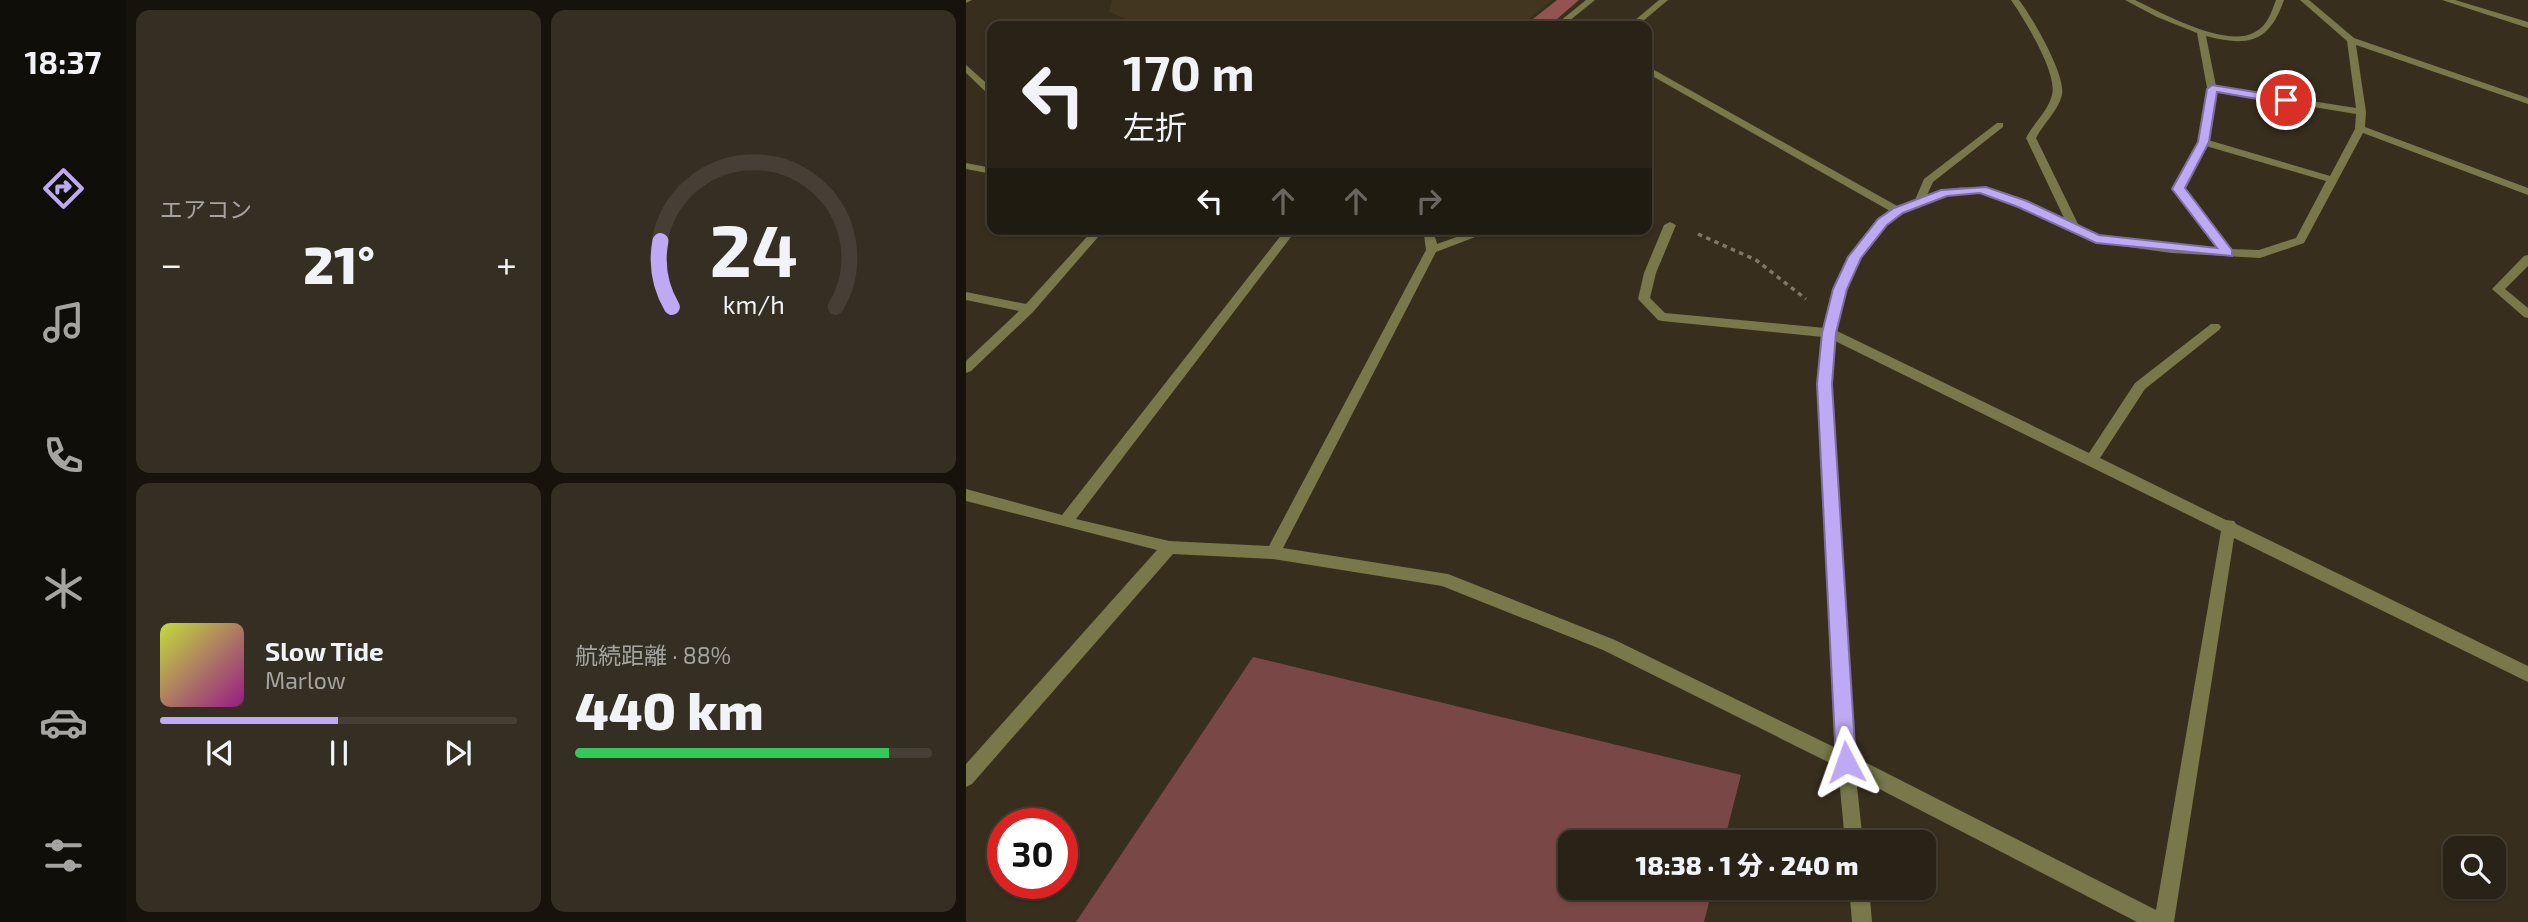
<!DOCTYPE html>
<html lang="ja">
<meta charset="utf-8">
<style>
:root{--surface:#292216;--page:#352f23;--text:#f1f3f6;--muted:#a5a4a1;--line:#453f35;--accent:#bea9f4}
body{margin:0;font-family:"Exo 2","Noto Sans JP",sans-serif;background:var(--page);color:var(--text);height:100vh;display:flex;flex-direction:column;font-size:26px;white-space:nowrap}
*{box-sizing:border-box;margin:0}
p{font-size:23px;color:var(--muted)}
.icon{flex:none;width:38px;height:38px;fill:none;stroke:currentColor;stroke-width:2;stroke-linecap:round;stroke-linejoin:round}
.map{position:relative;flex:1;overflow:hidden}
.panel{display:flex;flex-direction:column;gap:10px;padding:10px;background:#17130c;width:840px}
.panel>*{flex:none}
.hud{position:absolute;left:21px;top:21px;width:665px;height:214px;border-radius:14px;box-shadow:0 2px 5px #0004,0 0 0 2px var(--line);background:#292216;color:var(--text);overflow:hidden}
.tools{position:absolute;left:1477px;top:836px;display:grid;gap:14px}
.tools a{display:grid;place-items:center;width:63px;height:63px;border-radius:14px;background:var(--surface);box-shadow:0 2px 5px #0004,0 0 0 2px var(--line);font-size:35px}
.speed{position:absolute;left:21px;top:808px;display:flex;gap:14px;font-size:35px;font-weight:700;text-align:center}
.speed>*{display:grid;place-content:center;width:91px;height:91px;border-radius:50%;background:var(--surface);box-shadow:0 2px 5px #0004,0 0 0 2px var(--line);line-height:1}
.speed .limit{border:10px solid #d22;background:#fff;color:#111}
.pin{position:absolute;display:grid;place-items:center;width:60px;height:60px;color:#fff;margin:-30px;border:4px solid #fff;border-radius:50%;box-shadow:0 2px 7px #0007}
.me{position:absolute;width:77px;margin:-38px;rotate:356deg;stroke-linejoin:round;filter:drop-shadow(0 0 5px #0008)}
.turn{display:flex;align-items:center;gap:24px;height:147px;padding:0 21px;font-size:32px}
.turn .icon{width:91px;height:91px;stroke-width:2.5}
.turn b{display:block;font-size:49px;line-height:60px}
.lanes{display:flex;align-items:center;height:66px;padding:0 21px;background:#0003;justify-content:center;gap:35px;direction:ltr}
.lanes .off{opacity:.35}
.big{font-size:52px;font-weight:800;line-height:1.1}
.panel .widget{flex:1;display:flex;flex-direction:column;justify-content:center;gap:10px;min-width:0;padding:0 24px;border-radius:14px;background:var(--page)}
.panel .dial{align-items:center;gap:0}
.dial svg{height:182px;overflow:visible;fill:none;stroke:var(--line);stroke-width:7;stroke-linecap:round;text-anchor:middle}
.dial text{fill:var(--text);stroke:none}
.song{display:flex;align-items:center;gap:21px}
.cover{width:84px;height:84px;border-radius:10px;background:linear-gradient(135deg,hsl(70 70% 55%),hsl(310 70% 35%))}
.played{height:7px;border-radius:4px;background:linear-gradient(90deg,var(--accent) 50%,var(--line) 50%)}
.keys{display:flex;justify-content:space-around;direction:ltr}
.heat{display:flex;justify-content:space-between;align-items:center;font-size:38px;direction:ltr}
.charge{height:10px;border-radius:5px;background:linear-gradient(90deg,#34c759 88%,var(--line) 0)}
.panel .tiles{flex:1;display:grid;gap:10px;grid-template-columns:repeat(2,1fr)}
.trip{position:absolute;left:592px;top:830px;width:378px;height:70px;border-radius:14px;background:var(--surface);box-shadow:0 2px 5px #0004,0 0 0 2px var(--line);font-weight:800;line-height:70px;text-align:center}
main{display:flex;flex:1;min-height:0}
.menu{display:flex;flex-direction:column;width:126px;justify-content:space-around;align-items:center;background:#100e09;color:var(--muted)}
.menu .icon{width:49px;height:49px}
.menu .current{color:var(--accent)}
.menu b{font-size:32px;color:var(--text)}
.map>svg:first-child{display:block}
.built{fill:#433620}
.green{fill:#794846}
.forest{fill:#925351}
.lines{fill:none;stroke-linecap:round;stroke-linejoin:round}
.path{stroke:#7f776a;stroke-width:3.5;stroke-dasharray:4.5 4.5;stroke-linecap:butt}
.street{fill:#78784b;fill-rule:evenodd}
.route{fill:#bea9f4;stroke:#7c6e9f;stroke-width:2}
</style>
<main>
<nav class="menu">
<b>18:37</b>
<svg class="icon current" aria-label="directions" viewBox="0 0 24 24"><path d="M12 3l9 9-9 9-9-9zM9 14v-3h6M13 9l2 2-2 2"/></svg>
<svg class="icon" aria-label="music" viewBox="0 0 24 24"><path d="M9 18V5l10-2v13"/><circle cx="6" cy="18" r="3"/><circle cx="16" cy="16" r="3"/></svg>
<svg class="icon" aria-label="phone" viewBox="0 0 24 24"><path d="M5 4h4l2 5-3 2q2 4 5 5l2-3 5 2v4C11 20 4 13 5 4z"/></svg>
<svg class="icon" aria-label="climate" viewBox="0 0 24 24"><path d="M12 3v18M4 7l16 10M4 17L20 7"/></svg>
<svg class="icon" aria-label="car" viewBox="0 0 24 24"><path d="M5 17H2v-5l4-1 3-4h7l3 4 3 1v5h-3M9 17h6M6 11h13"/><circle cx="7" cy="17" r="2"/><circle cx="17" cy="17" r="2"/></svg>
<svg class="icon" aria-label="filters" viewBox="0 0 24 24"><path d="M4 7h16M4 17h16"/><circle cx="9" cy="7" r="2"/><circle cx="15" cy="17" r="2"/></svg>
</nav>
<section class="panel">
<div class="tiles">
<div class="widget"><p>エアコン</p>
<div class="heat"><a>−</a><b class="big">21°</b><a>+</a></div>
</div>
<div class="widget dial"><svg viewBox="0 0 100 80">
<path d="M14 69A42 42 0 1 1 86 69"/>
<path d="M14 69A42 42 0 0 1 9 40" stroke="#bea9f4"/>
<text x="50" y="56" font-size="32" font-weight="700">24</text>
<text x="50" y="72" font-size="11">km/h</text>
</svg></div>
<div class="widget">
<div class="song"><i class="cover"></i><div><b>Slow Tide</b><p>Marlow</p></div></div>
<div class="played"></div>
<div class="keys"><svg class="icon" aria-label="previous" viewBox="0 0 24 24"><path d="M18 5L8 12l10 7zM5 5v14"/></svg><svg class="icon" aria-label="pause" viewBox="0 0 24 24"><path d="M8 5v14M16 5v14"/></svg><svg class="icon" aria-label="next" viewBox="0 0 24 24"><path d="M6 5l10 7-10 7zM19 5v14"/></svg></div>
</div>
<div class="widget"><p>航続距離 · 88%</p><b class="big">440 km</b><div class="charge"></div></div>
</div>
</section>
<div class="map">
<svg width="1562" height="922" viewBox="0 0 1562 922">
<rect width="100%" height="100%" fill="#372e1e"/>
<!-- built -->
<path class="built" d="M 146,0 L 587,0 L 553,26 L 178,26 L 143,12 Z"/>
<!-- green -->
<path class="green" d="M 287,657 L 775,775 L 758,842 L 604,842 L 604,887 L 747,887 L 738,922 L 110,922 Z"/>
<!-- forest -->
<path class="forest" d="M 591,0 L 613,0 L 583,26 L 558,26 Z"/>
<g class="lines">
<!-- path -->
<path class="path" d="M 732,234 L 790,260 L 840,299"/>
<!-- street -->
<path class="street" d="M 0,0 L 6,0 L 0,3 Z
M 620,0 L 629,0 L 597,26 L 588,26 Z
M 693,0 L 702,0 L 671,26 L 662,26 Z
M 1045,0 L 1053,0 C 1066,17 1100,75 1096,95 C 1092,111 1077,124 1070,138 L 1113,226 L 1133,236 L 1205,245 L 1252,248 L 1207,189 L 1232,142 L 1241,88 L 1231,33 L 1191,17 L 1159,0 L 1169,0 C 1196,13 1261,49 1289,32 C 1302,25 1305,13 1310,0 L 1318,0 C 1303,43 1282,47 1240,36 L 1250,86 L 1390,108 L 1381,41 L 1334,0 L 1343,0 L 1388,38 L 1562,98 L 1562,104 L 1390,45 L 1400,112 L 1399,127 L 1562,188 L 1562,195 L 1397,133 L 1338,243 L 1294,258 L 1205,253 L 1127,242 L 1053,206 L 1014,193 L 981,195 L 936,213 L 920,224 L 894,258 L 880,289 L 871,331 L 1123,453 L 1169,383 L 1245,324 L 1253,324 L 1255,327 L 1253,330 L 1179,389 L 1134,458 L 1260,520 L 1268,521 L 1270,524 L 1562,666 L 1562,682 L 1268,538 L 1208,922 L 1171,922 L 890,777 L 897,842 L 879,842 L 872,767 L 637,650 L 476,586 L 307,559 L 207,554 L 6,784 L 0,787 L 0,764 L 191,550 L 0,501 L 0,489 L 96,515 L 320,229 L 331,229 L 110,519 L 203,541 L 303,546 L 460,250 L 458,235 L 451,229 C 465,229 468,230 471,244 L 513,229 L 530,229 L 470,252 L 317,548 L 482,574 L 649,640 L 870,748 L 852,384 L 857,337 L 696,321 L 692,320 L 672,299 L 678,273 L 698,225 L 704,222 L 710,225 L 690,273 L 684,298 L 699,313 L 859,328 C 869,284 885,238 924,211 L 681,73 L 681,66 L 933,207 L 949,200 L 958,179 L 1031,123 L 1037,123 L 1037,127 L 967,182 L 961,195 C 1011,175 1054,199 1099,220 L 1060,138 C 1067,124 1082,111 1086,95 C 1092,73 1058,19 1045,0 ZM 1250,91 L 1390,114 L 1389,129 L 1364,176 L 1242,140 ZM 1240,146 L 1360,181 L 1330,238 L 1293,250 L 1265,249 L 1217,189 ZM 869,341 L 1255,531 L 1190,910 L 889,757 L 866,384 Z
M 1476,0 L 1489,0 L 1562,22 L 1562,28 Z
M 0,65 L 26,88 L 26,96 L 23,95 L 0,73 Z
M 0,163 L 26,168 L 26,174 L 0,169 Z
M 128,229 L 139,229 L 67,312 L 5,371 L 0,373 L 0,361 L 53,311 L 0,300 L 0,292 L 60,304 Z
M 1562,255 L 1562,266 L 1539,289 L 1562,308 L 1562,318 L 1558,317 L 1526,289 L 1558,256 Z
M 883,887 L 903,887 L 906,922 L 886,922 Z"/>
</g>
<!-- route -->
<path class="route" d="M 1246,85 L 1320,97 L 1326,100 L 1320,104 L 1251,92 L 1243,142 L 1219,188 L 1266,250 L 1266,256 L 1130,243 L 1052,207 L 1014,193 L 981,196 L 937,213 L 921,225 L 895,258 L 881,289 L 870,333 L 866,384 L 890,762 L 887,769 L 880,772 L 873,769 L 870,762 L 851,384 L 856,333 L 867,289 L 882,257 L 912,219 L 928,208 L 975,190 L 1020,187 L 1061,201 L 1133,235 L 1251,248 L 1206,189 L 1232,142 L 1241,89 Z"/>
</svg>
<div class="tools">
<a><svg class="icon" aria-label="search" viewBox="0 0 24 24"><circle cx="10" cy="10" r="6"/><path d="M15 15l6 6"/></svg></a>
</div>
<div class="speed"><div class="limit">30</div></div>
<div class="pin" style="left:1320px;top:100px;background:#d93025"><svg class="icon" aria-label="arrive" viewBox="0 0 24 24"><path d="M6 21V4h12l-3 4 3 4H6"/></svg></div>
<svg class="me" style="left:880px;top:762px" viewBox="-20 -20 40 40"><path d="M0-17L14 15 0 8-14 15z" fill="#bea9f4" stroke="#fff" stroke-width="4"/></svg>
<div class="trip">18:38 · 1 分 · 240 m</div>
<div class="hud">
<div class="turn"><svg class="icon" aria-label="left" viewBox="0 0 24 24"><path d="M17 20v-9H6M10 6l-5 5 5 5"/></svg><div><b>170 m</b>左折</div></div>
<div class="lanes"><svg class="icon" aria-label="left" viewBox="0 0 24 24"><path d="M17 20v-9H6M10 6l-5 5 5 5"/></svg><svg class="icon off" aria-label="ahead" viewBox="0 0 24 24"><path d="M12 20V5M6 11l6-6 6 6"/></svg><svg class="icon off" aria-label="ahead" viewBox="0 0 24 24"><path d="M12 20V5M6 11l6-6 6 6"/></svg><svg class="icon off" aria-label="right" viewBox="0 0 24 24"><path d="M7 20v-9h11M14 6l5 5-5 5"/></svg></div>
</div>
</div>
</main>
